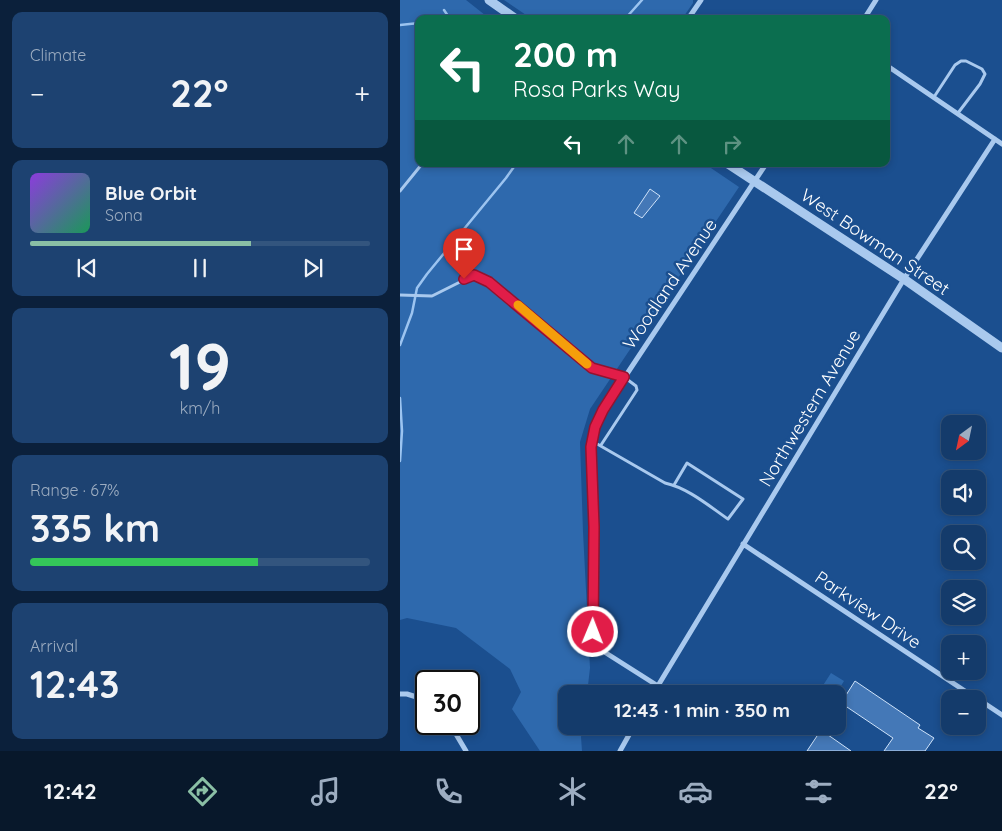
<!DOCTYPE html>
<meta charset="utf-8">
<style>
:root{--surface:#143b6b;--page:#1d4271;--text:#f1f3f6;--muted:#9dadc1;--line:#33557e;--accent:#8abfa5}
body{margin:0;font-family:Quicksand,sans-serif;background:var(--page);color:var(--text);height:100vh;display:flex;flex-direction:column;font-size:19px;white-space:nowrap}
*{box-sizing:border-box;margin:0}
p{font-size:16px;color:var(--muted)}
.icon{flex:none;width:28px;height:28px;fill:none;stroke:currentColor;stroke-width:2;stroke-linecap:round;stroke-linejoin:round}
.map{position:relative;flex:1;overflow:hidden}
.panel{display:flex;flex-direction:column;gap:12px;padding:12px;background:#0b203b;width:400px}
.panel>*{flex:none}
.guide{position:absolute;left:15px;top:15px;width:475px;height:152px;border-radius:10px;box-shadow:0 2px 8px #0003,0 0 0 1px var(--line);background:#0b6e4f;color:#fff;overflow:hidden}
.needle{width:32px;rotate:213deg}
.buttons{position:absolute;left:541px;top:415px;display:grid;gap:10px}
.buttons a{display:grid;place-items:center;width:45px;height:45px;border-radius:10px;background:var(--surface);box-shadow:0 2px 8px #0003,0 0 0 1px var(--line);font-size:25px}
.speed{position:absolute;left:15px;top:670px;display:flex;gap:10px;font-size:25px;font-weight:700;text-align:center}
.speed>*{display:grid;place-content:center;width:65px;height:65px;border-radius:50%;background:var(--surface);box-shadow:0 2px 8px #0003,0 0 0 1px var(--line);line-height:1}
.speed .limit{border:2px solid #111;border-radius:8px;background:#fff;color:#111}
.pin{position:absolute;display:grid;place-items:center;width:42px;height:42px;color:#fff;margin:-51px -21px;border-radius:50% 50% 50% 0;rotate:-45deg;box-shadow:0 0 5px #0007}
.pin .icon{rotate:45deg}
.me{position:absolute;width:55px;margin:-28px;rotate:1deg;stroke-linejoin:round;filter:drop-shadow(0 0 4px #0008)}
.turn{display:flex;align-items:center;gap:18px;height:105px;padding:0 15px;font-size:22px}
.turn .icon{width:65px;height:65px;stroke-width:2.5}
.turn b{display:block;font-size:35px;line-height:42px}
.lanes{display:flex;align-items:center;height:48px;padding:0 15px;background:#0003;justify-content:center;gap:25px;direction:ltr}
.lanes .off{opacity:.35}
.big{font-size:38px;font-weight:800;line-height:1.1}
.panel .widget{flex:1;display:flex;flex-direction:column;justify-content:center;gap:8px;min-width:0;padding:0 18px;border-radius:10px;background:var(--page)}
.panel .dial{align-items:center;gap:0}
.dial b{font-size:65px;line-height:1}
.song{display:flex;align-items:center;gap:15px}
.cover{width:60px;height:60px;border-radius:8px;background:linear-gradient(135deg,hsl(270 70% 55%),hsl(150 70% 35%))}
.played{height:5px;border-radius:2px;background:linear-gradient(90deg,var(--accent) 65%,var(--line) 65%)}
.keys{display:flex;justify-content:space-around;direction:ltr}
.heat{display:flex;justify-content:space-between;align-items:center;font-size:28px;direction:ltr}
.charge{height:8px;border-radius:4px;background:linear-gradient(90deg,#34c759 67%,var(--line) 0)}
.trip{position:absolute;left:158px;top:685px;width:288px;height:50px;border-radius:10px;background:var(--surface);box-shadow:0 2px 8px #0003,0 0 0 1px var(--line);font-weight:800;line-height:50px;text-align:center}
.dock{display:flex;height:80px;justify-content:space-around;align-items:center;background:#08182b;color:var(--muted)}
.dock .icon{width:35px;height:35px}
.dock .active{color:var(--accent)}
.dock b{font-size:22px;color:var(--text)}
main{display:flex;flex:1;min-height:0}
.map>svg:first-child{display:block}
.green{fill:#2e69ad}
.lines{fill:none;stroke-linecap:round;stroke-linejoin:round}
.stream{stroke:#9cc4f0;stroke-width:2.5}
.building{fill:#4478b7;stroke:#cfe3fa}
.service{stroke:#a9c9ee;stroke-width:3}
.minor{stroke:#a9c9ee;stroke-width:5}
.tertiary{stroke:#a9c9ee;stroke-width:9}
.route-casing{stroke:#92132f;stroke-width:12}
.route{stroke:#e11d48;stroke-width:9}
.slow{stroke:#f59e0b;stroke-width:9}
.labels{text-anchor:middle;stroke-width:5;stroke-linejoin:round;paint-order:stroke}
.street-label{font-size:18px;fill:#fff;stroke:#1b4f8f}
</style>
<main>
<section class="panel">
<div class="widget"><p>Climate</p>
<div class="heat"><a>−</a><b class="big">22°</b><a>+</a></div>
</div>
<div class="widget">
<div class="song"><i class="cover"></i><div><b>Blue Orbit</b><p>Sona</p></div></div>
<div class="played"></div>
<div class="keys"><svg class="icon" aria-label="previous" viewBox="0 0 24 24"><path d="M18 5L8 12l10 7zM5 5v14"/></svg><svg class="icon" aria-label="pause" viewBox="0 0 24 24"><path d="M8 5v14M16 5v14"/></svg><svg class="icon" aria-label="next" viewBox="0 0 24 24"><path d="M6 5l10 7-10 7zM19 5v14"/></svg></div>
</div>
<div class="widget dial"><b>19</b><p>km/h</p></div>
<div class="widget"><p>Range · 67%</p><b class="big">335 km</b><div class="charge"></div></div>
<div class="widget"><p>Arrival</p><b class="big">12:43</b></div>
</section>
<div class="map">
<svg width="602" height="751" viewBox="0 0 602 751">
<rect width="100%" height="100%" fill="#1b4f8f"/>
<!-- green -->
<path class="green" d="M 0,0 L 66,0 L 90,19 L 19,19 L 19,164 L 305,164 L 339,187 L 190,409 L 180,442 L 183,532 L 190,668 L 187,694 L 166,694 L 166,726 L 183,726 L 181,737 L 182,751 L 140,751 L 112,709 L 121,692 L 110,669 L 56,628 L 7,618 L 0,620 Z
M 104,0 L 293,0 L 293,3 L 282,19 L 132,19 Z
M 431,673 L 444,681 L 436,694 L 425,694 L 420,690 Z"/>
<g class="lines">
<!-- stream -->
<path class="stream" d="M 44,10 L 50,19
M 225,19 L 242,0
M 0,25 L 19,23
M 0,345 L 12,313 L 17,288 L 27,274 L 106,178 L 116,164
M 0,398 L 2,431 L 0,461"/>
</g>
<!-- building -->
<path class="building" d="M 250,189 L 260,196 L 242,218 L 234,213 Z
M 455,681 L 520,725 L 518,728 L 534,738 L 525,751 L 484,751 L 493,738 L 441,703 Z
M 421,730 L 451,751 L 407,751 Z"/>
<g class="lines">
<!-- service -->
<path class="service" d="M 534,97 L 555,65 L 561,61 L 566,61 L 582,69 L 585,74 L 580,84 L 558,113
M 0,191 L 22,164
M 0,295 L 32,296 L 74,275 L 89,282 L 191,368 L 224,377 L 236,386 L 237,390 L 201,445
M 192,441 L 265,483 C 288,488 309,506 328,519 L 343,499 L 287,463 L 274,485"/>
<!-- minor -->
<path class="minor" d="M 288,19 L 301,0
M 464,19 L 476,0
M 486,65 L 602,144
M 343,544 L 577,699
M 258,686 L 206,653 L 197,643 L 193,632 L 192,441 L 195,427 L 203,410 L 366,164
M 0,694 L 7,694 L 26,700
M 253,694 L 504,279 L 595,139
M 578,699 L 602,715
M 50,724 L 66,751
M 220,751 L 234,726"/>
<!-- tertiary -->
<path class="tertiary" d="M 89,0 L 116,19
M 328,164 L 504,279 L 602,348"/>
</g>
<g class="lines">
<defs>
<path id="route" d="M 64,279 L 74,275 L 89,282 L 192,368 L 224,377 L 203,410 L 195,427 L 191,447 L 194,527 L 193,632"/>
</defs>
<!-- route casing -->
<use href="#route" class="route-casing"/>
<!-- route -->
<use href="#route" class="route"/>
<!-- slow -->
<path class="slow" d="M 118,305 L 187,364"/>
</g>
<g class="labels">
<!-- street labels -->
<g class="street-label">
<text transform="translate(475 242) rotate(34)" y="6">West Bowman Street</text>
<text transform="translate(270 284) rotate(-56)" y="6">Woodland Avenue</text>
<text transform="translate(410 408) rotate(-59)" y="6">Northwestern Avenue</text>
<text transform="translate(468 610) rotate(34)" y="6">Parkview Drive</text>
</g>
</g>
</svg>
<div class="buttons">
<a><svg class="needle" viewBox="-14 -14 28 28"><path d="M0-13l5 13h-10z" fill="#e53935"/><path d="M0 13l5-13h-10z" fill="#9dadc1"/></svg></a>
<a><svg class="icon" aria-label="sound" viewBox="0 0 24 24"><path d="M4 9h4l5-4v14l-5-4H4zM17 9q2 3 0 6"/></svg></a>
<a><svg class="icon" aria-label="search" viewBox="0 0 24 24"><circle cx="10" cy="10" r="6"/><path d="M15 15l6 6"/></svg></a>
<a><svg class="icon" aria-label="layers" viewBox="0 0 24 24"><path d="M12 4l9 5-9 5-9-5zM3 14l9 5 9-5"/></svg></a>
<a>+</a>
<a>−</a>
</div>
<div class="speed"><div class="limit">30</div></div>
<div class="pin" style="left:64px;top:279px;background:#d93025"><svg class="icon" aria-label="arrive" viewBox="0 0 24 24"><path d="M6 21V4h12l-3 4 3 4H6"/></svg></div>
<svg class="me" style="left:193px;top:632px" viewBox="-20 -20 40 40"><circle r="17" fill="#e11d48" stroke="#fff" stroke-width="3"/><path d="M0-11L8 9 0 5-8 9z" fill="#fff"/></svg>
<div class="trip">12:43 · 1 min · 350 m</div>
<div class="guide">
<div class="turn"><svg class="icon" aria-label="left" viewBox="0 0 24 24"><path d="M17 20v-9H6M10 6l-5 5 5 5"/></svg><div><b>200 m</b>Rosa Parks Way</div></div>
<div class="lanes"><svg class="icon" aria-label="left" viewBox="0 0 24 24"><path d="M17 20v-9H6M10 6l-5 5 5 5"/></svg><svg class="icon off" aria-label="ahead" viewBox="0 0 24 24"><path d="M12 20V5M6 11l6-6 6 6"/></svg><svg class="icon off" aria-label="ahead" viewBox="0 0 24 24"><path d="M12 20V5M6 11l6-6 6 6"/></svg><svg class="icon off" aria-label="right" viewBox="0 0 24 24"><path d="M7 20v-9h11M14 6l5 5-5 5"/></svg></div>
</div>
</div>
</main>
<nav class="dock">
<b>12:42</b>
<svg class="icon active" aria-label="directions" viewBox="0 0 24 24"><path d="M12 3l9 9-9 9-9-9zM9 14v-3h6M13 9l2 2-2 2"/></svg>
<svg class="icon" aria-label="music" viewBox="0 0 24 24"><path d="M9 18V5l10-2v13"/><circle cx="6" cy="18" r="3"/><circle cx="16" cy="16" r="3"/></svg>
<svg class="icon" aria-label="phone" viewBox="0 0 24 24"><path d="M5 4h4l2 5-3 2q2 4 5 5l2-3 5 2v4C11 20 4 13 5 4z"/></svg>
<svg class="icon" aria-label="climate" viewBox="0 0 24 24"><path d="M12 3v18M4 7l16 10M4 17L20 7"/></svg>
<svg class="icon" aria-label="car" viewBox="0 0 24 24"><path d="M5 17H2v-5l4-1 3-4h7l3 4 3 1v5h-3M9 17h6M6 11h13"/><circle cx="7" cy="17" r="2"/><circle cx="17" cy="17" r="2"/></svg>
<svg class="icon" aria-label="filters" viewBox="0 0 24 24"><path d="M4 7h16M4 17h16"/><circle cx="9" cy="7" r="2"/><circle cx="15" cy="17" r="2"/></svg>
<b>22°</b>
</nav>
